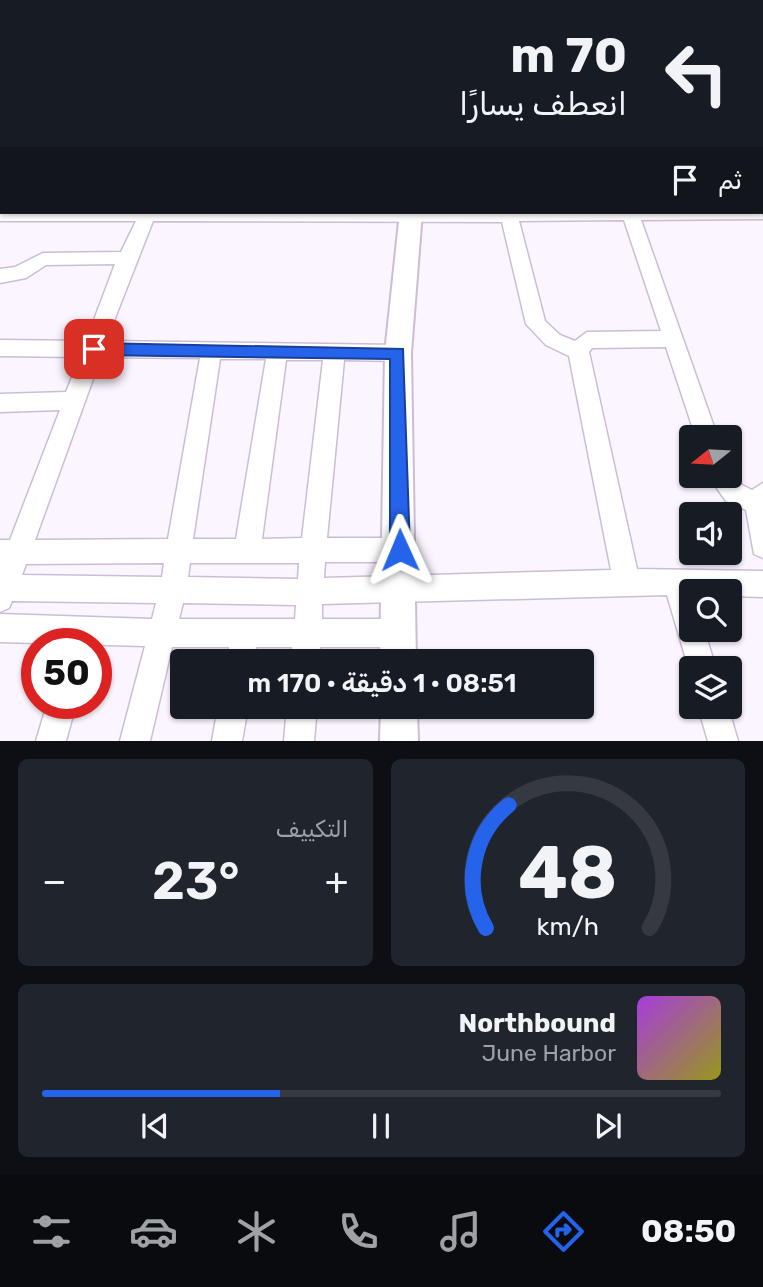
<!DOCTYPE html>
<html lang="ar">
<meta charset="utf-8">
<style>
:root{--surface:#171b24;--page:#20242c;--text:#f1f3f6;--muted:#9ea1a6;--line:#363941;--accent:#2563eb}
body{margin:0;font-family:Rubik,"Noto Sans Arabic",sans-serif;background:var(--page);color:var(--text);direction:rtl;height:100vh;display:flex;flex-direction:column;font-size:26px;white-space:nowrap}
*{box-sizing:border-box;margin:0}
p{font-size:23px;color:var(--muted)}
.icon{flex:none;width:38px;height:38px;fill:none;stroke:currentColor;stroke-width:2;stroke-linecap:round;stroke-linejoin:round}
.map{position:relative;height:741px;overflow:hidden;direction:ltr}
.panel{display:flex;flex-direction:column;gap:18px;padding:18px;background:#0d0f14;flex:1}
.panel>*{flex:none}
.guide{position:absolute;left:0px;top:0px;width:763px;height:214px;box-shadow:0 2px 5px #0004;direction:rtl;background:#171b24;color:var(--text);overflow:hidden}
.needle{width:46px;rotate:252deg}
.tools{position:absolute;left:679px;top:425px;display:grid;gap:14px}
.tools a{display:grid;place-items:center;width:63px;height:63px;border-radius:7px;background:var(--surface);box-shadow:0 2px 5px #0004;font-size:35px}
.speed{position:absolute;left:21px;top:628px;display:flex;gap:14px;font-size:35px;font-weight:700;text-align:center}
.speed>*{display:grid;place-content:center;width:91px;height:91px;border-radius:50%;background:var(--surface);box-shadow:0 2px 5px #0004;line-height:1}
.speed .limit{border:10px solid #d22;background:#fff;color:#111}
.pin{position:absolute;display:grid;place-items:center;width:60px;height:60px;color:#fff;margin:-30px;border-radius:14px;box-shadow:0 4px 10px #0006}
.me{position:absolute;width:77px;margin:-38px;rotate:359deg;stroke-linejoin:round;filter:drop-shadow(0 0 5px #0008)}
.turn{display:flex;align-items:center;gap:24px;height:147px;padding:0 21px;font-size:32px}
.turn .icon{width:91px;height:91px;stroke-width:2.5}
.turn b{display:block;font-size:49px;line-height:60px}
.then{display:flex;align-items:center;height:66px;padding:0 21px;background:#0003;gap:14px;font-size:26px}
.big{font-size:52px;font-weight:600;line-height:1.1}
.panel .widget{flex:1;display:flex;flex-direction:column;justify-content:center;gap:10px;min-width:0;padding:0 24px;border-radius:10px;background:var(--page)}
.panel .dial{align-items:center;gap:0}
.dial svg{height:182px;overflow:visible;fill:none;stroke:var(--line);stroke-width:7;stroke-linecap:round;text-anchor:middle}
.dial text{fill:var(--text);stroke:none}
.song{display:flex;align-items:center;gap:21px}
.cover{width:84px;height:84px;border-radius:10px;background:linear-gradient(135deg,hsl(280 70% 55%),hsl(60 70% 35%))}
.played{height:7px;border-radius:4px;background:linear-gradient(90deg,var(--accent) 35%,var(--line) 35%)}
.keys{display:flex;justify-content:space-around;direction:ltr}
.heat{display:flex;justify-content:space-between;align-items:center;font-size:38px;direction:ltr}
.panel .tiles{flex:1;display:grid;gap:18px;grid-template-columns:1fr 1fr}
.widget:last-child{grid-column:span 2}
.trip{position:absolute;left:170px;top:649px;width:424px;height:70px;border-radius:7px;background:var(--surface);box-shadow:0 2px 5px #0004;font-weight:600;line-height:70px;text-align:center;direction:rtl}
.tabs{display:flex;height:112px;justify-content:space-around;align-items:center;background:#090b0e;color:var(--muted)}
.tabs .icon{width:49px;height:49px}
.tabs .current{color:var(--accent)}
.tabs b{font-size:32px;color:var(--text)}
.map>svg:first-child{display:block}
.lines{fill:none;stroke-linecap:round;stroke-linejoin:round}
.minor-casing{stroke:#ccbdd5;stroke-width:3}
.major-casing{stroke:#ccbdd5;stroke-width:4}
.minor{fill:#fff;fill-rule:evenodd}
.major{fill:#fff;fill-rule:evenodd}
.route{fill:#2563eb;stroke:#184099;stroke-width:2}
</style>
<div class="map">
<svg width="763" height="741" viewBox="0 0 763 741">
<rect width="100%" height="100%" fill="#fbf5ff"/>
<g class="lines">
<defs>
<path id="minor" d="M 0,67 L 2,67 L 2,75 L 0,75 Z
M 0,87 L 2,87 L 0,97 Z
M 761,131 L 763,131 L 763,141 L 761,141 Z
M 761,167 L 763,167 L 763,177 L 761,177 Z
M 761,207 L 763,219 L 641,220 L 718,438 L 696,438 L 666,347 L 592,348 L 589,352 L 637,569 L 763,571 L 763,597 L 730,596 L 730,592 L 691,592 L 691,630 L 704,630 L 716,668 L 691,668 L 691,676 L 667,595 L 322,604 L 322,619 L 398,619 L 408,623 L 412,633 L 408,643 L 398,647 L 320,647 L 319,662 L 291,662 L 292,647 L 256,647 L 254,662 L 226,662 L 229,647 L 172,647 L 150,741 L 120,741 L 145,646 L 0,642 L 0,614 L 152,619 L 156,603 L 12,601 L 9,608 L 0,612 L 0,540 L 10,540 L 60,410 L 0,412 L 0,394 L 66,392 L 80,357 L 0,356 L 0,340 L 86,341 L 115,264 L 46,265 L 26,278 L 0,283 L 0,269 L 15,267 L 43,253 L 121,252 L 136,221 L 0,221 L 0,209 L 761,212 ZM 624,220 L 661,331 L 587,332 L 575,341 L 560,335 L 545,321 L 519,221 ZM 153,221 L 502,222 L 526,324 L 546,345 L 569,356 L 611,570 L 324,578 L 325,562 L 400,562 L 409,559 L 413,550 L 409,541 L 400,538 L 327,538 L 344,360 L 398,361 L 405,359 L 408,353 L 405,347 L 398,345 L 106,341 ZM 101,357 L 200,358 L 168,539 L 35,540 ZM 220,359 L 266,359 L 236,539 L 193,539 ZM 286,360 L 323,360 L 302,538 L 262,539 ZM 164,563 L 162,577 L 22,575 L 26,564 ZM 190,563 L 299,563 L 298,579 L 188,577 ZM 183,603 L 296,605 L 295,619 L 179,619 Z
M 730,470 L 742,485 L 752,490 L 763,483 L 763,558 L 754,554 L 746,510 L 726,501 L 708,476 L 730,476 Z
M 47,704 L 76,704 L 66,741 L 36,741 Z
M 218,707 L 248,707 L 242,741 L 212,741 Z
M 287,707 L 317,707 L 314,741 L 284,741 Z
M 698,707 L 728,707 L 738,741 L 708,741 Z"/>
<path id="major" d="M 512,0 L 528,0 L 512,2 Z
M 400,212 L 422,212 L 411,353 L 416,662 L 380,662 L 385,353 Z
M 381,707 L 417,707 L 418,741 L 380,741 Z"/>
</defs>
<!-- minor casing -->
<use href="#minor" class="minor-casing"/>
<!-- major casing -->
<use href="#major" class="major-casing"/>
<!-- minor -->
<use href="#minor" class="minor"/>
<!-- major -->
<use href="#major" class="major"/>
</g>
<!-- route -->
<path class="route" d="M 94,343 L 403,349 L 410,550 L 407,556 L 400,559 L 393,556 L 390,550 L 390,359 L 94,355 L 86,349 Z"/>
</svg>
<div class="tools">
<a><svg class="needle" viewBox="-14 -14 28 28"><path d="M0-13l5 13h-10z" fill="#e53935"/><path d="M0 13l5-13h-10z" fill="#9ea1a6"/></svg></a>
<a><svg class="icon" aria-label="sound" viewBox="0 0 24 24"><path d="M4 9h4l5-4v14l-5-4H4zM17 9q2 3 0 6"/></svg></a>
<a><svg class="icon" aria-label="search" viewBox="0 0 24 24"><circle cx="10" cy="10" r="6"/><path d="M15 15l6 6"/></svg></a>
<a><svg class="icon" aria-label="layers" viewBox="0 0 24 24"><path d="M12 4l9 5-9 5-9-5zM3 14l9 5 9-5"/></svg></a>
</div>
<div class="speed"><div class="limit">50</div></div>
<div class="pin" style="left:94px;top:349px;background:#d93025"><svg class="icon" aria-label="arrive" viewBox="0 0 24 24"><path d="M6 21V4h12l-3 4 3 4H6"/></svg></div>
<svg class="me" style="left:400px;top:550px" viewBox="-20 -20 40 40"><path d="M0-17L14 15 0 8-14 15z" fill="#2563eb" stroke="#fff" stroke-width="4"/></svg>
<div class="trip">08:51 · 1 دقيقة · 170 m</div>
<div class="guide">
<div class="turn"><svg class="icon" aria-label="left" viewBox="0 0 24 24"><path d="M17 20v-9H6M10 6l-5 5 5 5"/></svg><div><b>70 m</b>انعطف يسارًا</div></div>
<div class="then">ثم<svg class="icon" aria-label="arrive" viewBox="0 0 24 24"><path d="M6 21V4h12l-3 4 3 4H6"/></svg></div>
</div>
</div>
<section class="panel">
<div class="tiles">
<div class="widget dial"><svg viewBox="0 0 100 80">
<path d="M14 69A42 42 0 1 1 86 69"/>
<path d="M14 69A42 42 0 0 1 24 15" stroke="#2563eb"/>
<text x="50" y="56" font-size="32" font-weight="700">48</text>
<text x="50" y="72" font-size="11">km/h</text>
</svg></div>
<div class="widget"><p>التكييف</p>
<div class="heat"><a>−</a><b class="big">23°</b><a>+</a></div>
</div>
<div class="widget">
<div class="song"><i class="cover"></i><div><b>Northbound</b><p>June Harbor</p></div></div>
<div class="played"></div>
<div class="keys"><svg class="icon" aria-label="previous" viewBox="0 0 24 24"><path d="M18 5L8 12l10 7zM5 5v14"/></svg><svg class="icon" aria-label="pause" viewBox="0 0 24 24"><path d="M8 5v14M16 5v14"/></svg><svg class="icon" aria-label="next" viewBox="0 0 24 24"><path d="M6 5l10 7-10 7zM19 5v14"/></svg></div>
</div>
</div>
</section>
<nav class="tabs">
<b>08:50</b>
<svg class="icon current" aria-label="directions" viewBox="0 0 24 24"><path d="M12 3l9 9-9 9-9-9zM9 14v-3h6M13 9l2 2-2 2"/></svg>
<svg class="icon" aria-label="music" viewBox="0 0 24 24"><path d="M9 18V5l10-2v13"/><circle cx="6" cy="18" r="3"/><circle cx="16" cy="16" r="3"/></svg>
<svg class="icon" aria-label="phone" viewBox="0 0 24 24"><path d="M5 4h4l2 5-3 2q2 4 5 5l2-3 5 2v4C11 20 4 13 5 4z"/></svg>
<svg class="icon" aria-label="climate" viewBox="0 0 24 24"><path d="M12 3v18M4 7l16 10M4 17L20 7"/></svg>
<svg class="icon" aria-label="car" viewBox="0 0 24 24"><path d="M5 17H2v-5l4-1 3-4h7l3 4 3 1v5h-3M9 17h6M6 11h13"/><circle cx="7" cy="17" r="2"/><circle cx="17" cy="17" r="2"/></svg>
<svg class="icon" aria-label="filters" viewBox="0 0 24 24"><path d="M4 7h16M4 17h16"/><circle cx="9" cy="7" r="2"/><circle cx="15" cy="17" r="2"/></svg>
</nav>
